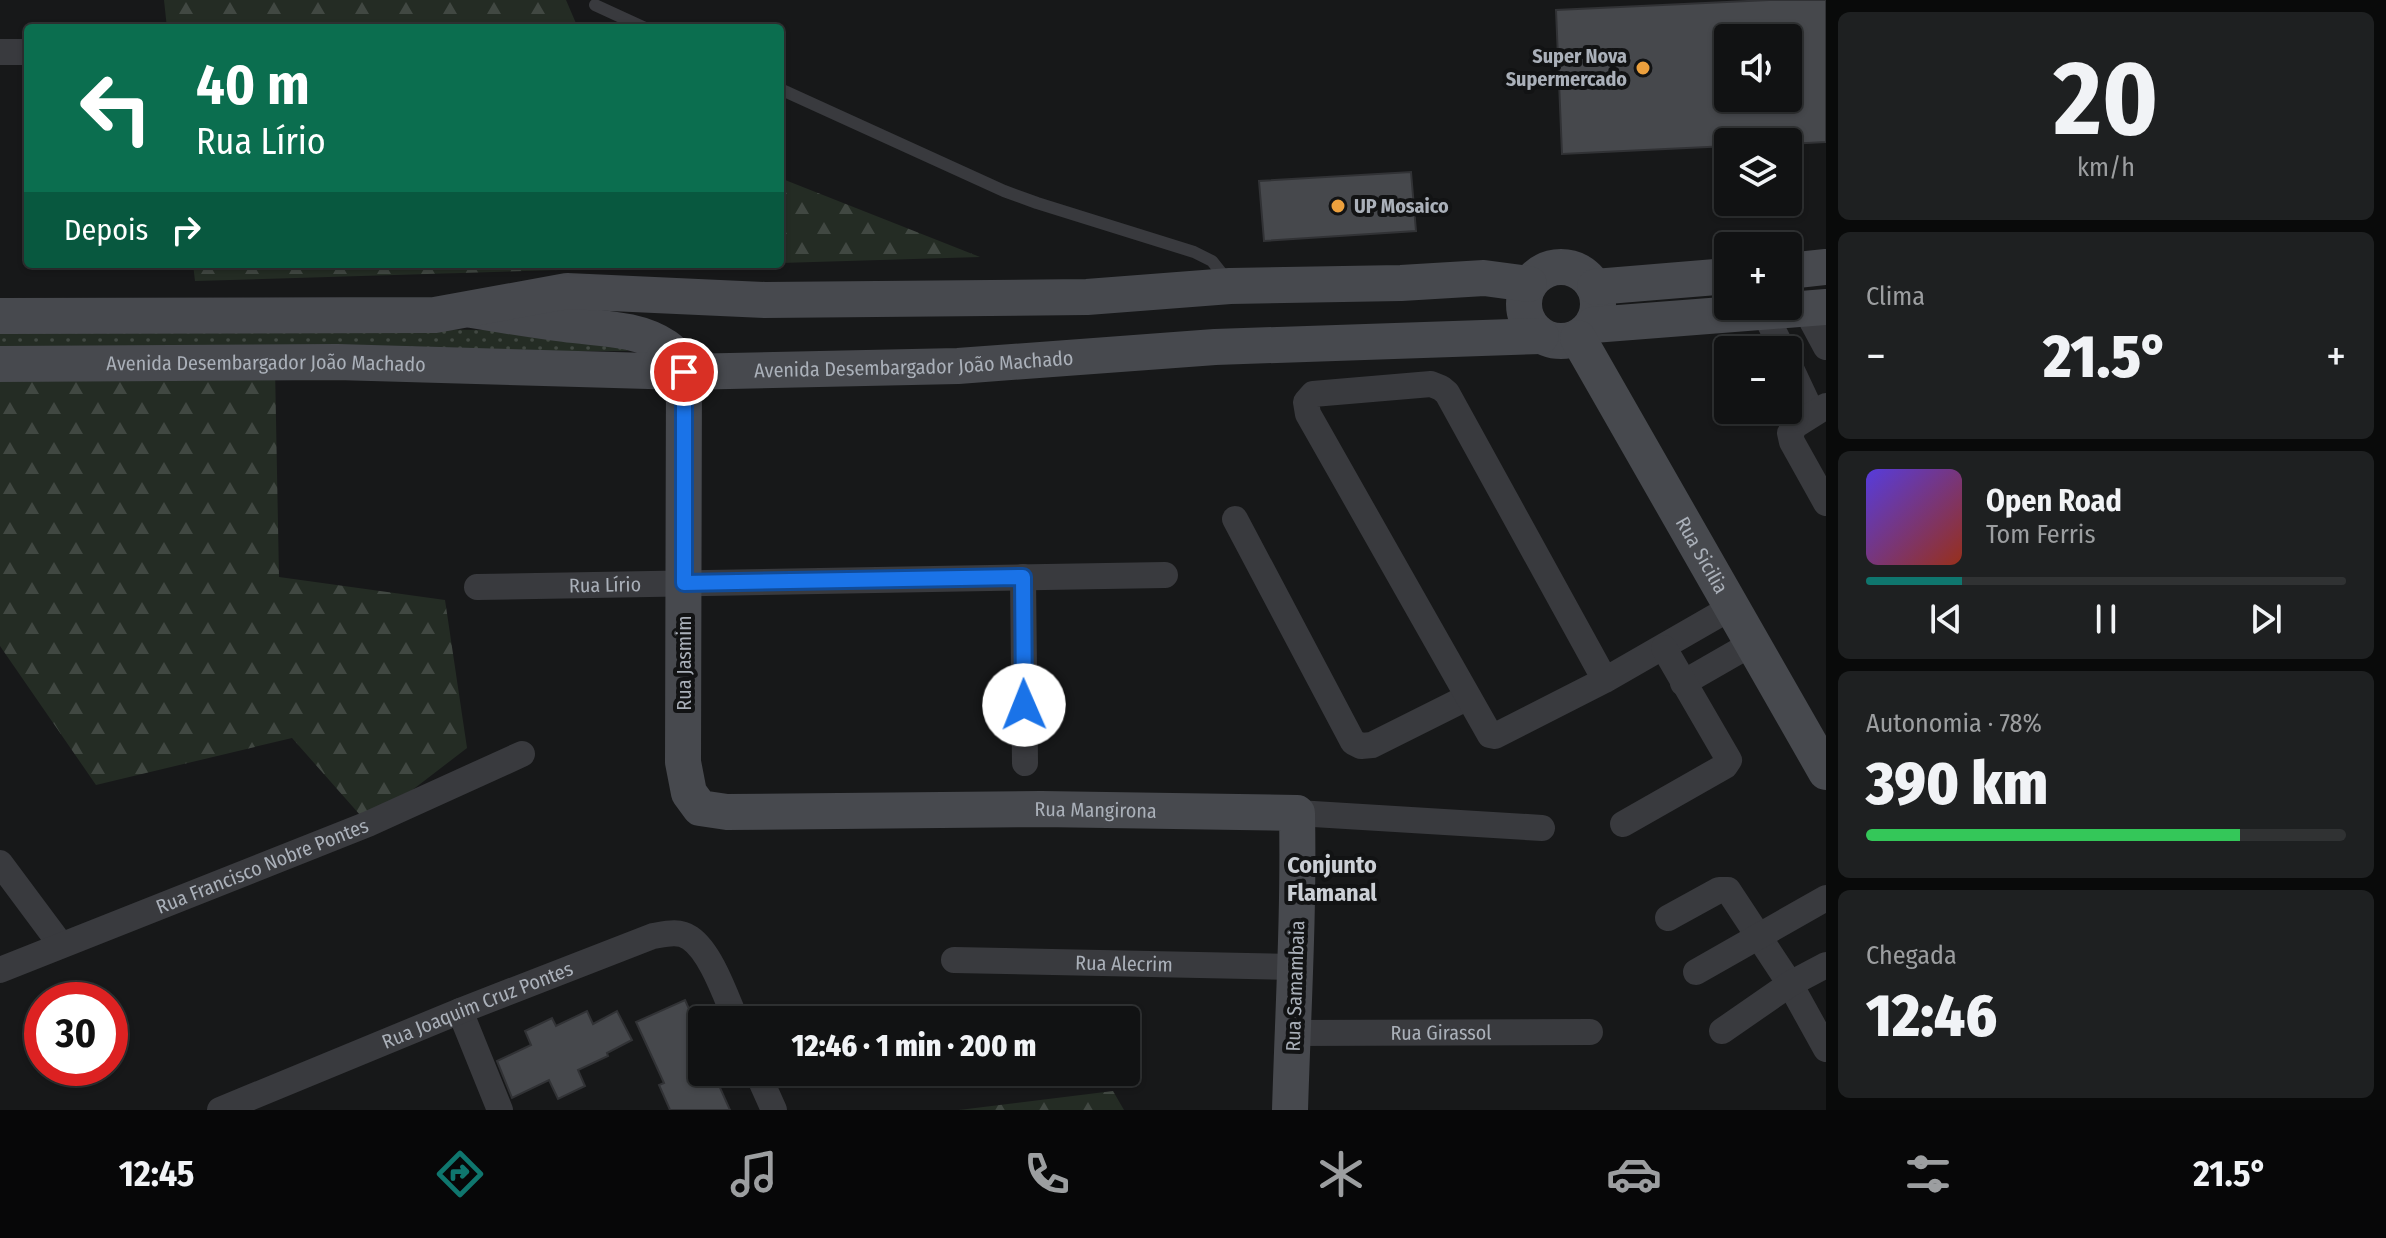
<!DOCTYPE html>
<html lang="pt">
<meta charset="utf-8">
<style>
:root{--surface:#111213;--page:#1e2021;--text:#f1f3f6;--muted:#9c9ea0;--line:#303233;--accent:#0f766e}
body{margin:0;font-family:"Fira Sans Condensed",sans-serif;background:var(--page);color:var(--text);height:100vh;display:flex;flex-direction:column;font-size:30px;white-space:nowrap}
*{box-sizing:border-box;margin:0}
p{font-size:26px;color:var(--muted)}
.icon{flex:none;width:44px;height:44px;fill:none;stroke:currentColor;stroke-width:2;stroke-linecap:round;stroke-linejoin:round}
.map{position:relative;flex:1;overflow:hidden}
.details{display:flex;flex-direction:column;gap:12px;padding:12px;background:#090a0a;width:560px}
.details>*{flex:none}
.guide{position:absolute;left:24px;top:24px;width:760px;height:244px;border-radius:8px;box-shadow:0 2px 6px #0004,0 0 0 2px var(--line);background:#0b6e4f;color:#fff;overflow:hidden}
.fabs{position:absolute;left:1714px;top:24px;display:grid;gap:16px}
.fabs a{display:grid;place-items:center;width:88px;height:88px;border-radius:8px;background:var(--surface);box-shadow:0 2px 6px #0004,0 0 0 2px var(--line);font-size:40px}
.speed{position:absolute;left:24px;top:982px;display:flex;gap:16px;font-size:40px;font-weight:700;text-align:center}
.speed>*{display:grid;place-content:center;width:104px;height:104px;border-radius:50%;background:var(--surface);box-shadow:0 2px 6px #0004,0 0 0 2px var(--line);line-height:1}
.speed .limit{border:12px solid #d22;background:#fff;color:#111}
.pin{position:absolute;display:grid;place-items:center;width:68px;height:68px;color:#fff;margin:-34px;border:4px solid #fff;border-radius:50%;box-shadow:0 2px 8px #0007}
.me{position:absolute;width:88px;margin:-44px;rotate:359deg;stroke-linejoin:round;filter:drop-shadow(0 0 6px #0008)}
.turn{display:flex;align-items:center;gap:28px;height:168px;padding:0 40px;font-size:36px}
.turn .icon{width:104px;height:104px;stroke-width:2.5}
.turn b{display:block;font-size:56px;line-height:68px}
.then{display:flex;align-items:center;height:76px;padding:0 40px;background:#0003;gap:16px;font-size:30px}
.big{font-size:60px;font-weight:800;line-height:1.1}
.details .card{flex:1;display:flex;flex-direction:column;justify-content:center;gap:12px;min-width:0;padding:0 28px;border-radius:12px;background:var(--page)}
.details .dial{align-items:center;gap:0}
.dial b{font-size:104px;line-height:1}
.song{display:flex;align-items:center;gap:24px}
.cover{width:96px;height:96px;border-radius:12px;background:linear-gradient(135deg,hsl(250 70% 55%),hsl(10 70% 35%))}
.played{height:8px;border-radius:4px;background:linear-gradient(90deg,var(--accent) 20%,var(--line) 20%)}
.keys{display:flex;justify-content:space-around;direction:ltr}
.heat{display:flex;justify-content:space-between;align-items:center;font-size:44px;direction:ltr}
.charge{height:12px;border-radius:6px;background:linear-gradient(90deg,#34c759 78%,var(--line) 0)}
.trip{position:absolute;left:688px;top:1006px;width:452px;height:80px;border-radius:8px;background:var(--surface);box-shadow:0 2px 6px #0004,0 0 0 2px var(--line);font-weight:800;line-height:80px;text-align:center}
.menu{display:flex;height:128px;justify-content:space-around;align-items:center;background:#070708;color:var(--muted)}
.menu .icon{width:56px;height:56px}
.menu .current{color:var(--accent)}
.menu b{font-size:36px;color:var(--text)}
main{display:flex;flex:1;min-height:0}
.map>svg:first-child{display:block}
.forest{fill:url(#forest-firs)}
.park{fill:url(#park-dots)}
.building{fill:#46484c;stroke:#313235;stroke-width:2;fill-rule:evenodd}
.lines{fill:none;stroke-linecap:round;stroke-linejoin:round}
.lane{stroke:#393a3e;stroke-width:12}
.street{stroke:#393a3e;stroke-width:26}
.secondary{stroke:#47494e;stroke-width:36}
.route-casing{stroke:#114b97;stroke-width:20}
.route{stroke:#1a73e8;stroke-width:14}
.poi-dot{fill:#eca03d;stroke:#121314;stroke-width:3}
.labels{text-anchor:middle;stroke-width:8;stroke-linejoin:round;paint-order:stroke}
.poi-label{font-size:20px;font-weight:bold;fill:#aab0b9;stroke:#121314;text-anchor:end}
.street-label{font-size:20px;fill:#aab0b9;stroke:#121314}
.quarter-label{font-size:24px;font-weight:bold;fill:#cbcfd5;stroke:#121314}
</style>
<main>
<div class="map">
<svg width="1826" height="1110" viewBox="0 0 1826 1110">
<defs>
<pattern id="forest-firs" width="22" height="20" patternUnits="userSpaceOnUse" patternTransform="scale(2)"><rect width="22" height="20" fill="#242c24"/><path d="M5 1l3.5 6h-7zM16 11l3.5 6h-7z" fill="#414842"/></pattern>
<pattern id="park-dots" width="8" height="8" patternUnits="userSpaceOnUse" patternTransform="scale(2)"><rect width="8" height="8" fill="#242c24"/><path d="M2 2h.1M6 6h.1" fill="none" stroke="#414842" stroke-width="1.8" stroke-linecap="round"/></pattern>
</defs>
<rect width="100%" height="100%" fill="#171819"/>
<!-- forest -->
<path class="forest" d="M 164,0 L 566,0 L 578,28 L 167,28 Z
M 780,178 L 980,257 L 780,263 Z
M 193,264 L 761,264 L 195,281 Z
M 275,367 L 279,577 L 445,600 L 467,748 L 368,824 L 292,738 L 96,785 L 0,646 L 0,376 Z
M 1113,1091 L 1124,1110 L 959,1110 Z"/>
<!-- park -->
<path class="park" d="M 0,325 L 595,331 L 628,351 L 0,353 Z"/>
<!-- building -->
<path class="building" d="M 1769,0 L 1826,0 L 1826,142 L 1788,144 L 1788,142 L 1728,142 L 1728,146 L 1562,154 L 1556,10 ZM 1728,38 L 1788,38 L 1788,98 L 1728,98 Z
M 1411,172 L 1416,231 L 1264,241 L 1259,181 Z
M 685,1000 L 702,1038 L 702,1072 L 713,1072 L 730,1110 L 670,1110 L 659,1085 L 664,1083 L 636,1022 Z
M 587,1011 L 593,1024 L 617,1011 L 632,1040 L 607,1053 L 608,1056 L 578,1070 L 585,1086 L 558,1099 L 549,1080 L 512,1098 L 497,1061 L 531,1045 L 525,1031 L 552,1018 L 556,1026 Z"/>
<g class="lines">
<!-- lane -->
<path class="lane" d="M 595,5 L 645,28
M 780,89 L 1004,191 L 1037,203 L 1194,252 L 1212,261 L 1227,280"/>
<!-- street -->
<g class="street">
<path d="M 0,52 L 28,52"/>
<path d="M 1805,308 L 1826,347"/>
<path d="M 1764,312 L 1783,350"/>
<path d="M 1788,362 L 1812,413"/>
<path d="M 1826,406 L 1796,425 L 1790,433 L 1792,442 L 1826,503"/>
<path d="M 1235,519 L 1353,742 L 1361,746 L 1372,745 L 1468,697"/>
<path d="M 1023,577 L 1025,763"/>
<path id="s1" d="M 477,587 L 1165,575"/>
<path d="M 1605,680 L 1447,393 L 1441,388 L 1431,384 L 1313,394 L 1306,402 L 1308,414 L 1490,735 L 1495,736 L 1605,680 L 1732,607"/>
<path d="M 1683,683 L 1751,644"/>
<path d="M 1297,813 L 1542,828"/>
<path d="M 1623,824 L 1725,766 L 1729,760 L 1664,648"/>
<path d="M 0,863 L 61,945"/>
<path d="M 1668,918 L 1719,890 L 1728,890 L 1790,984 L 1826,1049"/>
<path id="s2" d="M 954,960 L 1294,967"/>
<path id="s3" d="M 0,970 L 368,824 L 522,754"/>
<path d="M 1696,972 L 1826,898"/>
<path d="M 460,1011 L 500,1110"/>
<path d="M 1722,1031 L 1790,984 L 1826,965"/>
<path id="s4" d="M 1293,1033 L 1590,1032"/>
<path d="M 757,1072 L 774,1110"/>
<path id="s5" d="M 220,1110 L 460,1011 L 653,936 C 665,934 679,930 690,938 C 711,952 726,997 736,1020"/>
</g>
<!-- secondary -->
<g class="secondary">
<circle cx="1561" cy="304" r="37"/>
<path d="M 1788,271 L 1826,267"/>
<path d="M 1595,287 L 1728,276"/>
<path id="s6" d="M 472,310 C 502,315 533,320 564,324 C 598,329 636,327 666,347 C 676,354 679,361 684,372 L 683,762 L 689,793 L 700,808 L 727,812 L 1041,809 L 1297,813 C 1299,912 1293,1011 1290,1110"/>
<path d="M 0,316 L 435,315 L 567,291 L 765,300 L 1087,297 L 1230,286 L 1401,283 L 1484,278 L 1529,284"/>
<path d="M 1593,325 L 1826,307"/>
<path id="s7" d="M 1578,338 L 1826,772"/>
<path id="s8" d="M 0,364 L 337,362 L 684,372 L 958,366 L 1215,347 L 1541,336"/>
</g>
</g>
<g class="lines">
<defs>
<path id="route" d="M 684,372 L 684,583 L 1023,577 L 1024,705"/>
</defs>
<!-- route casing -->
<use href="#route" class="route-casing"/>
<!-- route -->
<use href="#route" class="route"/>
</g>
<!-- markers -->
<g class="poi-dot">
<circle cx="1643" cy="68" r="8"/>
<circle cx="1338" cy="206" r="8"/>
</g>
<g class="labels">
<!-- poi labels -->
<g class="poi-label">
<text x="1627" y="63">Super Nova<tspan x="1627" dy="23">Supermercado</tspan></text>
<text x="1354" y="213" text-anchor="start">UP Mosaico</text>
</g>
<!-- street labels -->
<g class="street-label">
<text dy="7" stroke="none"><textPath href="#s8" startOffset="914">Avenida Desembargador João Machado</textPath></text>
<text dy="7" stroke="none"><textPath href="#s8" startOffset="266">Avenida Desembargador João Machado</textPath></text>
<text dy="7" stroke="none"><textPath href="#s7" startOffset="250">Rua Sicilia</textPath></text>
<text dy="7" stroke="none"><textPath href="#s1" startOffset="128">Rua Lírio</textPath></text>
<text transform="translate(684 663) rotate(-90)" y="7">Rua Jasmim</text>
<text dy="7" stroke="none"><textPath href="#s6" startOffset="1066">Rua Mangirona</textPath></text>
<text dy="7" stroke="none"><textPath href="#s3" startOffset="282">Rua Francisco Nobre Pontes</textPath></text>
<text dy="7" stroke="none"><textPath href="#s2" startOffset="170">Rua Alecrim</textPath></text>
<text transform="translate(1295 986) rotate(-88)" y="7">Rua Samambaia</text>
<text dy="7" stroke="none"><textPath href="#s5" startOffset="278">Rua Joaquim Cruz Pontes</textPath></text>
<text dy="7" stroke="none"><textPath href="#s4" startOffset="148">Rua Girassol</textPath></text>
</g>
<!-- quarter labels -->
<g class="quarter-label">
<text x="1332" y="873">Conjunto<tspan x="1332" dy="28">Flamanal</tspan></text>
</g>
</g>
</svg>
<div class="fabs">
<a><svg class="icon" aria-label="sound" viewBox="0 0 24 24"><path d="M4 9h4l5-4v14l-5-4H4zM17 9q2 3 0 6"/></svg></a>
<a><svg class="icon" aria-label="layers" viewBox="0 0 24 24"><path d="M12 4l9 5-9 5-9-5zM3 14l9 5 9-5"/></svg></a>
<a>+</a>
<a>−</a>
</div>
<div class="speed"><div class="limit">30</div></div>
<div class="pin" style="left:684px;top:372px;background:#d93025"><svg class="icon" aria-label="arrive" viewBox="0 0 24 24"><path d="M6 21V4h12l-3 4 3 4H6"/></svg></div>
<svg class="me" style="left:1024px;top:705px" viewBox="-20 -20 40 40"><circle r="19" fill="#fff"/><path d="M0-13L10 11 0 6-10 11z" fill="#1a73e8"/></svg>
<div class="trip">12:46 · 1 min · 200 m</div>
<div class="guide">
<div class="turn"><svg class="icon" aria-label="left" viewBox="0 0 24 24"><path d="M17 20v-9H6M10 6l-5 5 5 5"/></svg><div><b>40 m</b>Rua Lírio</div></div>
<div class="then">Depois<svg class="icon" aria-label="right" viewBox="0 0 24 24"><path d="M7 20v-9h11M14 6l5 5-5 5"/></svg></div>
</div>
</div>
<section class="details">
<div class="card dial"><b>20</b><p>km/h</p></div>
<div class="card"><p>Clima</p>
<div class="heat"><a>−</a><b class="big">21.5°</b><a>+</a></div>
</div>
<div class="card">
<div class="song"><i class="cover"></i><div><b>Open Road</b><p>Tom Ferris</p></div></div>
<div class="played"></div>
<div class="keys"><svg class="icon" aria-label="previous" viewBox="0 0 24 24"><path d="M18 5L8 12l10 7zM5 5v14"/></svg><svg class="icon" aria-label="pause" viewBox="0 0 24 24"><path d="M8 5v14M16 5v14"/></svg><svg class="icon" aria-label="next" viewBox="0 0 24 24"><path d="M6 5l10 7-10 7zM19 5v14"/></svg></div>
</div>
<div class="card"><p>Autonomia · 78%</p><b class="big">390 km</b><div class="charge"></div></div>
<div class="card"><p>Chegada</p><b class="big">12:46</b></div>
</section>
</main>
<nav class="menu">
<b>12:45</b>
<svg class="icon current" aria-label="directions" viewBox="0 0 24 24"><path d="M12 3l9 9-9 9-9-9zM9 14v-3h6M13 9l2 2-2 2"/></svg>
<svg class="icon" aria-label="music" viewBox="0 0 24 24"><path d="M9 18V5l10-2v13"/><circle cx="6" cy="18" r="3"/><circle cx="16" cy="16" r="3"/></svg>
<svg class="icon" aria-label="phone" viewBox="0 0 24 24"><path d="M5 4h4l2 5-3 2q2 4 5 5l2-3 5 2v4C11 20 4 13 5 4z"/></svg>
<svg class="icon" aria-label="climate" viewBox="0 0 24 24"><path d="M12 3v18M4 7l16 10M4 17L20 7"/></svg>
<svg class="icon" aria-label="car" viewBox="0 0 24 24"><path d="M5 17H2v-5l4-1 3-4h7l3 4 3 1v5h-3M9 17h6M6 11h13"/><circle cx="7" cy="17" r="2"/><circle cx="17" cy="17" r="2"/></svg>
<svg class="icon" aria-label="filters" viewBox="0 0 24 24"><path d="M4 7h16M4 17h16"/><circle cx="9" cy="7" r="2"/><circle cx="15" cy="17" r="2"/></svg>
<b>21.5°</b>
</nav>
